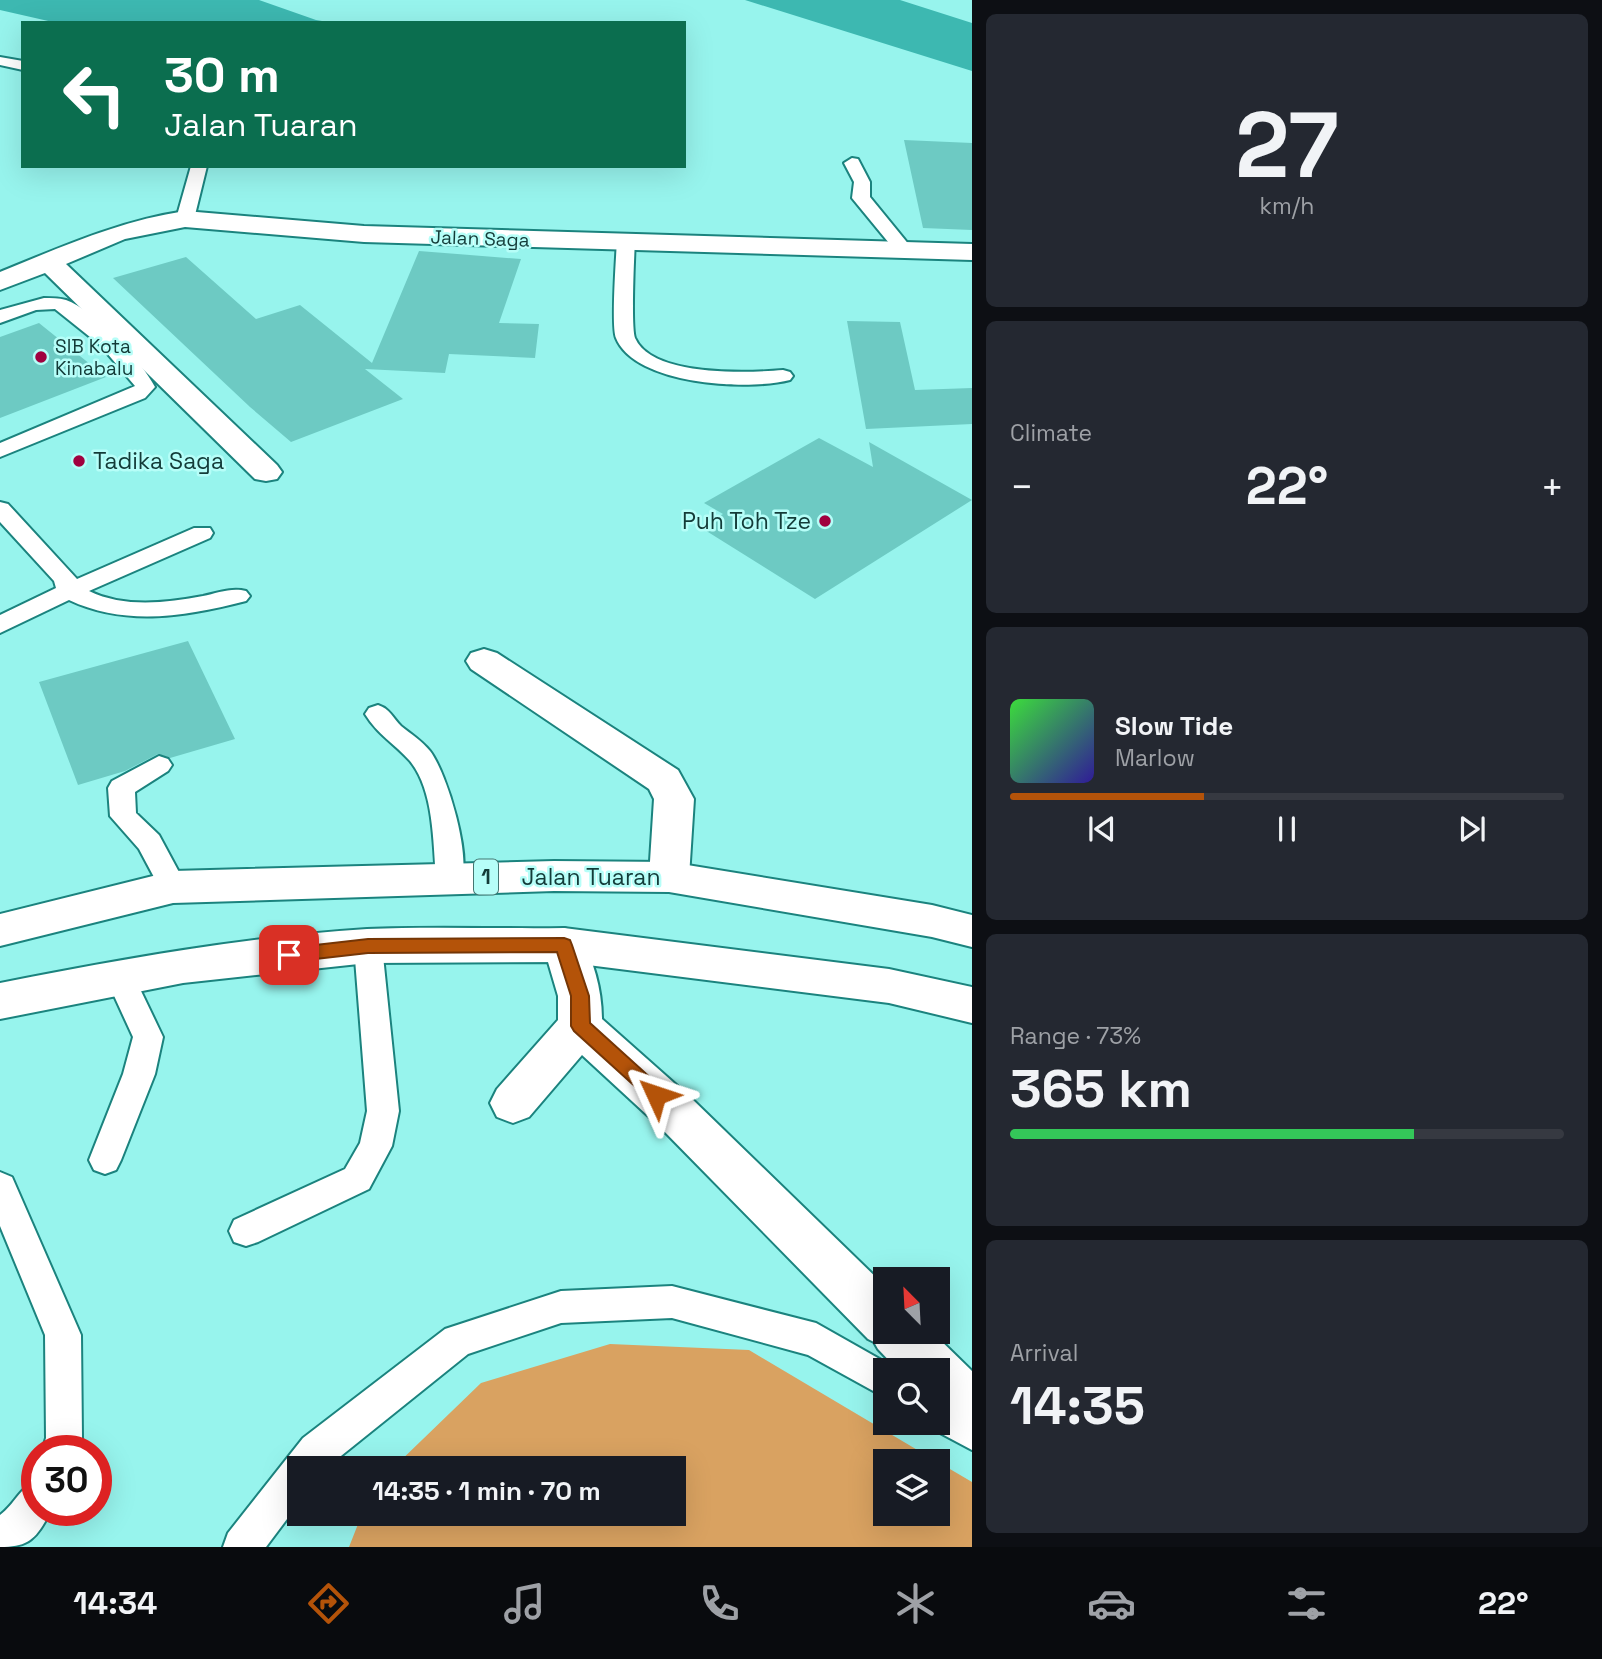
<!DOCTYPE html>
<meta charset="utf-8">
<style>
:root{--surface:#171b24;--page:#242831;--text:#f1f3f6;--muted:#9ea1a6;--line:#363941;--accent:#b45309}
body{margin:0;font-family:"Space Grotesk",sans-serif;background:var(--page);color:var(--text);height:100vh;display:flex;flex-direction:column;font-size:26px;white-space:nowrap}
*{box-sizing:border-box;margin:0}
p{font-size:23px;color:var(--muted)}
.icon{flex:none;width:38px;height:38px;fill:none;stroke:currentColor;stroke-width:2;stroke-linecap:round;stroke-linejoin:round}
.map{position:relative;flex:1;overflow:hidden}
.sheet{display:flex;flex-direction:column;gap:14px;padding:14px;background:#0d0f14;width:630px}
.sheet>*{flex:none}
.guide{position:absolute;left:21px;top:21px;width:665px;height:147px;border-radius:0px;box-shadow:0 7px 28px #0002;background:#0b6e4f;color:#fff;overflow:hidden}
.needle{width:46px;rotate:336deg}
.fabs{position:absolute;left:873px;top:1267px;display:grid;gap:14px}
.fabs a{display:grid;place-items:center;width:77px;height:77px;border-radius:0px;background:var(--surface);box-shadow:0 7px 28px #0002;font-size:35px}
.speed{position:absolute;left:21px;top:1435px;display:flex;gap:14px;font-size:35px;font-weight:700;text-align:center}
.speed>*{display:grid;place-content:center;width:91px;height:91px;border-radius:50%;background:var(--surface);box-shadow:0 7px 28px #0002;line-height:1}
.speed .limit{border:10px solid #d22;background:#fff;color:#111}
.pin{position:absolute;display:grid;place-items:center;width:60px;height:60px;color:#fff;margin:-30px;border-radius:14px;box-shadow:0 4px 10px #0006}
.me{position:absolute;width:77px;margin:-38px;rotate:312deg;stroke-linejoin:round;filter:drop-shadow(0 0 5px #0008)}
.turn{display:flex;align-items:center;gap:24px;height:147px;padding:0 28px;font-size:32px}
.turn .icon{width:91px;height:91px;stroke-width:2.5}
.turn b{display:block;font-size:49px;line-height:60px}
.big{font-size:52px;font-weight:700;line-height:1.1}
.sheet .card{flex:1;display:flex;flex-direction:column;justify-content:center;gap:10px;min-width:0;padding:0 24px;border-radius:10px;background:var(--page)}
.sheet .dial{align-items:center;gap:0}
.dial b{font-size:91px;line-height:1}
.song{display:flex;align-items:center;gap:21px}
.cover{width:84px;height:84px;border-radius:10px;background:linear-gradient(135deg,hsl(120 70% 55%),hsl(250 70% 35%))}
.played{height:7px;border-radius:4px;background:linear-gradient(90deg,var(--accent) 35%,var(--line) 35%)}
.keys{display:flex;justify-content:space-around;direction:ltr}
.heat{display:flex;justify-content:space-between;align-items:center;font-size:38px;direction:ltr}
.charge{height:10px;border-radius:5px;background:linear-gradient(90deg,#34c759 73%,var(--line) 0)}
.trip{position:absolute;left:287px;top:1456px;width:399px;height:70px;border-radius:0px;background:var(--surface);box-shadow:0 7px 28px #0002;font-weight:700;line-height:70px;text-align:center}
.dock{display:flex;height:112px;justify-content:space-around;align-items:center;background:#090b0e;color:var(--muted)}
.dock .icon{width:49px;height:49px}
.dock .selected{color:var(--accent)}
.dock b{font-size:32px;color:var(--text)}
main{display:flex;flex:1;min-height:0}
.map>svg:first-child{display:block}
.green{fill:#d9a261}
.water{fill:#3db8b1}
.building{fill:#6dcac3}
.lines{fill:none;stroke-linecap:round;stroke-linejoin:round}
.service-casing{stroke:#1b837e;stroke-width:4}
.minor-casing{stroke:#1b837e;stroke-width:4}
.primary-casing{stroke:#1b837e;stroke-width:4}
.service{fill:#fff;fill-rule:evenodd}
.minor{fill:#fff;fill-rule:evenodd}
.primary{fill:#fff;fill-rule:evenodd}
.route{fill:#b45309;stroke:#753606;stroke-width:2}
.poi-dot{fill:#a0013f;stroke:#b6fef8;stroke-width:2.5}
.labels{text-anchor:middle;stroke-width:5;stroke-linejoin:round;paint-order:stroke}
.far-street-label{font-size:19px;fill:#133b38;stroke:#b6fef8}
.far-poi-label{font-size:19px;fill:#133b38;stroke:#b6fef8;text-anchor:start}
.shield{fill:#b6fef8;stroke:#447672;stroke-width:2}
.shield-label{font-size:21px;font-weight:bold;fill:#133b38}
.poi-label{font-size:23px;fill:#133b38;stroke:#b6fef8;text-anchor:start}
.street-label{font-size:23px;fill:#133b38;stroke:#b6fef8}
</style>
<main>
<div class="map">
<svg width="972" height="1547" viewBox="0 0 972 1547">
<rect width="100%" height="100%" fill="#97f4ed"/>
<!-- green -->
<path class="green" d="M 610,1344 L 749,1350 L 936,1461 L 886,1461 L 886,1514 L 938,1514 L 938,1462 L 972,1482 L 972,1547 L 349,1547 L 362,1514 L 674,1514 L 674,1468 L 393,1468 L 481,1383 Z"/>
<!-- water -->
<path class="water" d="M 0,0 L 259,0 L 316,20 L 334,23 L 57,23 L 0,10 Z
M 745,0 L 900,0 L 972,23 L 972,71 Z"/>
<!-- building -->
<path class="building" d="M 904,140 L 972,143 L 972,230 L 923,228 Z
M 419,251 L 521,259 L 499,323 L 539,324 L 535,358 L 449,354 L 445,373 L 365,369 L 403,399 L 291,442 L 250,407 L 113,278 L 186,257 L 256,319 L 300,305 L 372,363 Z
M 847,321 L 900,322 L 915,390 L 972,388 L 972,424 L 866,429 Z
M 39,323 L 106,377 L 0,418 L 0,337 Z
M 819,438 L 873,467 L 869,442 L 972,500 L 815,599 L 700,527 L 723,514 L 704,503 Z
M 188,641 L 235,739 L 170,758 L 158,754 L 125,771 L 78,785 L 39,682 Z"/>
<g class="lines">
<defs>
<path id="service" d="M 0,57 L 23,61 L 23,70 L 0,65 Z
M 852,158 L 858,159 L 870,182 L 870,197 L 910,246 L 913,250 L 910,254 L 898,254 L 852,198 L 854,182 L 844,163 Z
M 191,166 L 207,166 L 194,219 L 185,224 L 176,219 Z
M 626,236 L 635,241 C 634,258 631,327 635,338 C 652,377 748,373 783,370 L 790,372 L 793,376 L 790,380 C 748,391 635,385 616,338 C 611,327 616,258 617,241 Z
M 44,298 C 51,298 59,298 66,300 C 94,310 141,360 155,387 L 145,398 L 0,457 L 0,443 L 135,386 L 100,345 L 55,309 L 36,310 L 0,323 L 0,310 Z
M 0,502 L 8,504 L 77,579 L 194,528 L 210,528 L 213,533 L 210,538 L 89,591 C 124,608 166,603 203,596 C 217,593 232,587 246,591 L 250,596 L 246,601 C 188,616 126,627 69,600 L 0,633 L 0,615 L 56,588 L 54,581 L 0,522 Z
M 378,705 C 390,709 393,718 401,726 C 411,734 422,741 430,751 C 447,773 473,860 460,884 L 450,887 L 440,884 L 436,877 C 433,842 434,790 410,761 C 395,744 377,734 365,714 L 369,708 Z
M 159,756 L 168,759 L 172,765 L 168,771 L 135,792 L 136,813 L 159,835 L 187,887 L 183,894 L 173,898 L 163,894 L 139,849 L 110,816 L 108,788 L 112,781 Z
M 368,935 L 378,938 L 382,946 L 399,1111 L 392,1146 L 369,1189 L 258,1242 L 246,1246 L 234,1242 L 229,1231 L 234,1220 L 345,1169 L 360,1143 L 367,1111 L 354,946 L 358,938 Z
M 120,964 L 130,968 L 163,1037 L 155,1074 L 121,1160 L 116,1170 L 105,1174 L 94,1170 L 89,1160 L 123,1074 L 133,1037 L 105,976 L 110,968 Z
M 0,1172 L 12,1177 L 81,1335 L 82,1438 L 79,1451 L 42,1451 L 46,1438 L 45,1335 L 0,1226 Z
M 672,1286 L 816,1323 L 899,1370 L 886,1370 L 886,1398 L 808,1355 L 672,1318 L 561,1323 L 468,1354 L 326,1468 L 299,1468 L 299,1503 L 266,1547 L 223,1547 L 228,1533 L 303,1438 L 445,1329 L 561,1291 Z
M 938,1394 L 972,1412 L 972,1450 L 925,1425 L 938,1423 Z
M 37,1481 L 37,1510 L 52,1510 L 50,1513 C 36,1538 30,1547 0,1547 L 0,1515 C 16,1503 18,1489 37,1481 Z"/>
<path id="minor" d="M 185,211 L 364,226 L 972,244 L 972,260 L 364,242 L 185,227 L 125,239 L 66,264 L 277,465 L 282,472 L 277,479 L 266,481 L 255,479 L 45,273 L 0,290 L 0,272 C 61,247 119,221 185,211 Z
M 484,649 L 497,653 L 678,770 L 694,799 L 689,877 L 683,888 L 669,892 L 655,888 L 649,877 L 654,799 L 649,789 L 471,669 L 466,661 L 471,653 Z
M 564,928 L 579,933 C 593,959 602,989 602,1019 L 691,1098 L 886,1287 L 886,1332 L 932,1332 L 972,1371 L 972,1434 L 953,1426 L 938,1411 L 938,1370 L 898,1370 L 878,1349 L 874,1342 L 868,1339 L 659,1126 L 582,1055 L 529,1117 L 513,1123 L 497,1117 L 490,1103 L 497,1089 L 558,1020 L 558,996 L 543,945 L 549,933 Z"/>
<path id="primary" d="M 554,861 L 669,862 L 932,905 L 972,915 L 972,947 L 932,937 L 669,892 L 554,891 L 173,903 L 0,946 L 0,914 L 173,871 Z
M 564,928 L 889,969 L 972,987 L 972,1023 L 889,1003 L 564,962 L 368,963 L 183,983 L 0,1019 L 0,983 C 121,959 244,937 367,929 C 433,926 499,929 564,928 Z"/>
</defs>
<!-- service casing -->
<use href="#service" class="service-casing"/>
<!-- minor casing -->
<use href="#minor" class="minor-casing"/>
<!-- primary casing -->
<use href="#primary" class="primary-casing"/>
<!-- service -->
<use href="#service" class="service"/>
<!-- minor -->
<use href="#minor" class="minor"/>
<!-- primary -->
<use href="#primary" class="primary"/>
</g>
<!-- route -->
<path class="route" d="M 564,938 L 570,940 L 572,945 L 589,996 L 590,1023 L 663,1089 L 666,1095 L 663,1100 L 656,1103 L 650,1100 L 574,1031 L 571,1026 L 571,996 L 557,952 L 368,953 L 289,962 L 282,960 L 280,955 L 282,950 L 289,948 L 368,939 Z"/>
<!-- markers -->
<g class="poi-dot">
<circle cx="41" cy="357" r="7"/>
<circle cx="79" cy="461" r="7"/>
<circle cx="825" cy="521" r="7"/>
</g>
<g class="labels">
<!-- far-street labels -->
<g class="far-street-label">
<text transform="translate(480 238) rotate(2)" y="7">Jalan Saga</text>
</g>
<!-- far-poi labels -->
<g class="far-poi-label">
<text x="55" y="353">SIB Kota<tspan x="55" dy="22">Kinabalu</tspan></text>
</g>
<!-- shield labels -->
<rect class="shield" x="474" y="859.5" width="24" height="35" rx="5"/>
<g class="shield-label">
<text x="486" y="884">1</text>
</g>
<!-- poi labels -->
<g class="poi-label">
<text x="93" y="469">Tadika Saga</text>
<text x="811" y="529" text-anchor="end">Puh Toh Tze</text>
</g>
<!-- street labels -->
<g class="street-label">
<text x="591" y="885">Jalan Tuaran</text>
</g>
</g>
</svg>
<div class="fabs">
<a><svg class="needle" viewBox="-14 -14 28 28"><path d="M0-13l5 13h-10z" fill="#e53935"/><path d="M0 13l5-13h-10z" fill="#9ea1a6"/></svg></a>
<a><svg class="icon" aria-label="search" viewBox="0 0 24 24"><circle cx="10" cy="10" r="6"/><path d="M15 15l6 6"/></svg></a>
<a><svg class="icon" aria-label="layers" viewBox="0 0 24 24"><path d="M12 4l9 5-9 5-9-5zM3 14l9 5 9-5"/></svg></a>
</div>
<div class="speed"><div class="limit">30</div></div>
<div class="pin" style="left:289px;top:955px;background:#d93025"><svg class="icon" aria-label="arrive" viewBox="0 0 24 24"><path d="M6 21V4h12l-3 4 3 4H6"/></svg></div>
<svg class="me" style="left:656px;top:1095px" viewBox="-20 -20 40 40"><path d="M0-17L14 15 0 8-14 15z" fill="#b45309" stroke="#fff" stroke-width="4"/></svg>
<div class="trip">14:35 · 1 min · 70 m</div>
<div class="guide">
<div class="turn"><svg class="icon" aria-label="left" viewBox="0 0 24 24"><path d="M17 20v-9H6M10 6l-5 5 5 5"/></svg><div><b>30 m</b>Jalan Tuaran</div></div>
</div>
</div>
<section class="sheet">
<div class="card dial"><b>27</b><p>km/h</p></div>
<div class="card"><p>Climate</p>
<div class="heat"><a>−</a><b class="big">22°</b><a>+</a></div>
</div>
<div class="card">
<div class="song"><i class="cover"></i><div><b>Slow Tide</b><p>Marlow</p></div></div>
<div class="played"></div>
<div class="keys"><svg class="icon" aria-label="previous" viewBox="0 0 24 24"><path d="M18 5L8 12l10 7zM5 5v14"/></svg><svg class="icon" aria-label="pause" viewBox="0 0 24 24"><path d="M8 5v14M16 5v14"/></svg><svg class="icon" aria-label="next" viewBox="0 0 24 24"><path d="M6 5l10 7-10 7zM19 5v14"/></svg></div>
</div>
<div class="card"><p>Range · 73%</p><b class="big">365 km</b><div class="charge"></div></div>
<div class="card"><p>Arrival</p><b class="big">14:35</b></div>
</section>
</main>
<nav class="dock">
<b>14:34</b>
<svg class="icon selected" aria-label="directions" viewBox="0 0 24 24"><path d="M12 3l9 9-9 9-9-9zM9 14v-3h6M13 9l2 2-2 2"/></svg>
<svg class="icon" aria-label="music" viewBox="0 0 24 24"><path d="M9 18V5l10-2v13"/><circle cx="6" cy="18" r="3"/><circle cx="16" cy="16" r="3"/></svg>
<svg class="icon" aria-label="phone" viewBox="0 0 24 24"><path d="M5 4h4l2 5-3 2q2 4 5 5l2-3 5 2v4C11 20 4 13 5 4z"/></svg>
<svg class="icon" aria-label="climate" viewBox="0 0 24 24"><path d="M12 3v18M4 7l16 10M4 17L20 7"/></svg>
<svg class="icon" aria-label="car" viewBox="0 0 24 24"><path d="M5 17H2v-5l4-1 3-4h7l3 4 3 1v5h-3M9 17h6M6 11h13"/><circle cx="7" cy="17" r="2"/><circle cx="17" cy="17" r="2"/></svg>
<svg class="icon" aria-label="filters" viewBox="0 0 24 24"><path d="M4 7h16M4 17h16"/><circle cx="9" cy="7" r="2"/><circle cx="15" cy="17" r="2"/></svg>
<b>22°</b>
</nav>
